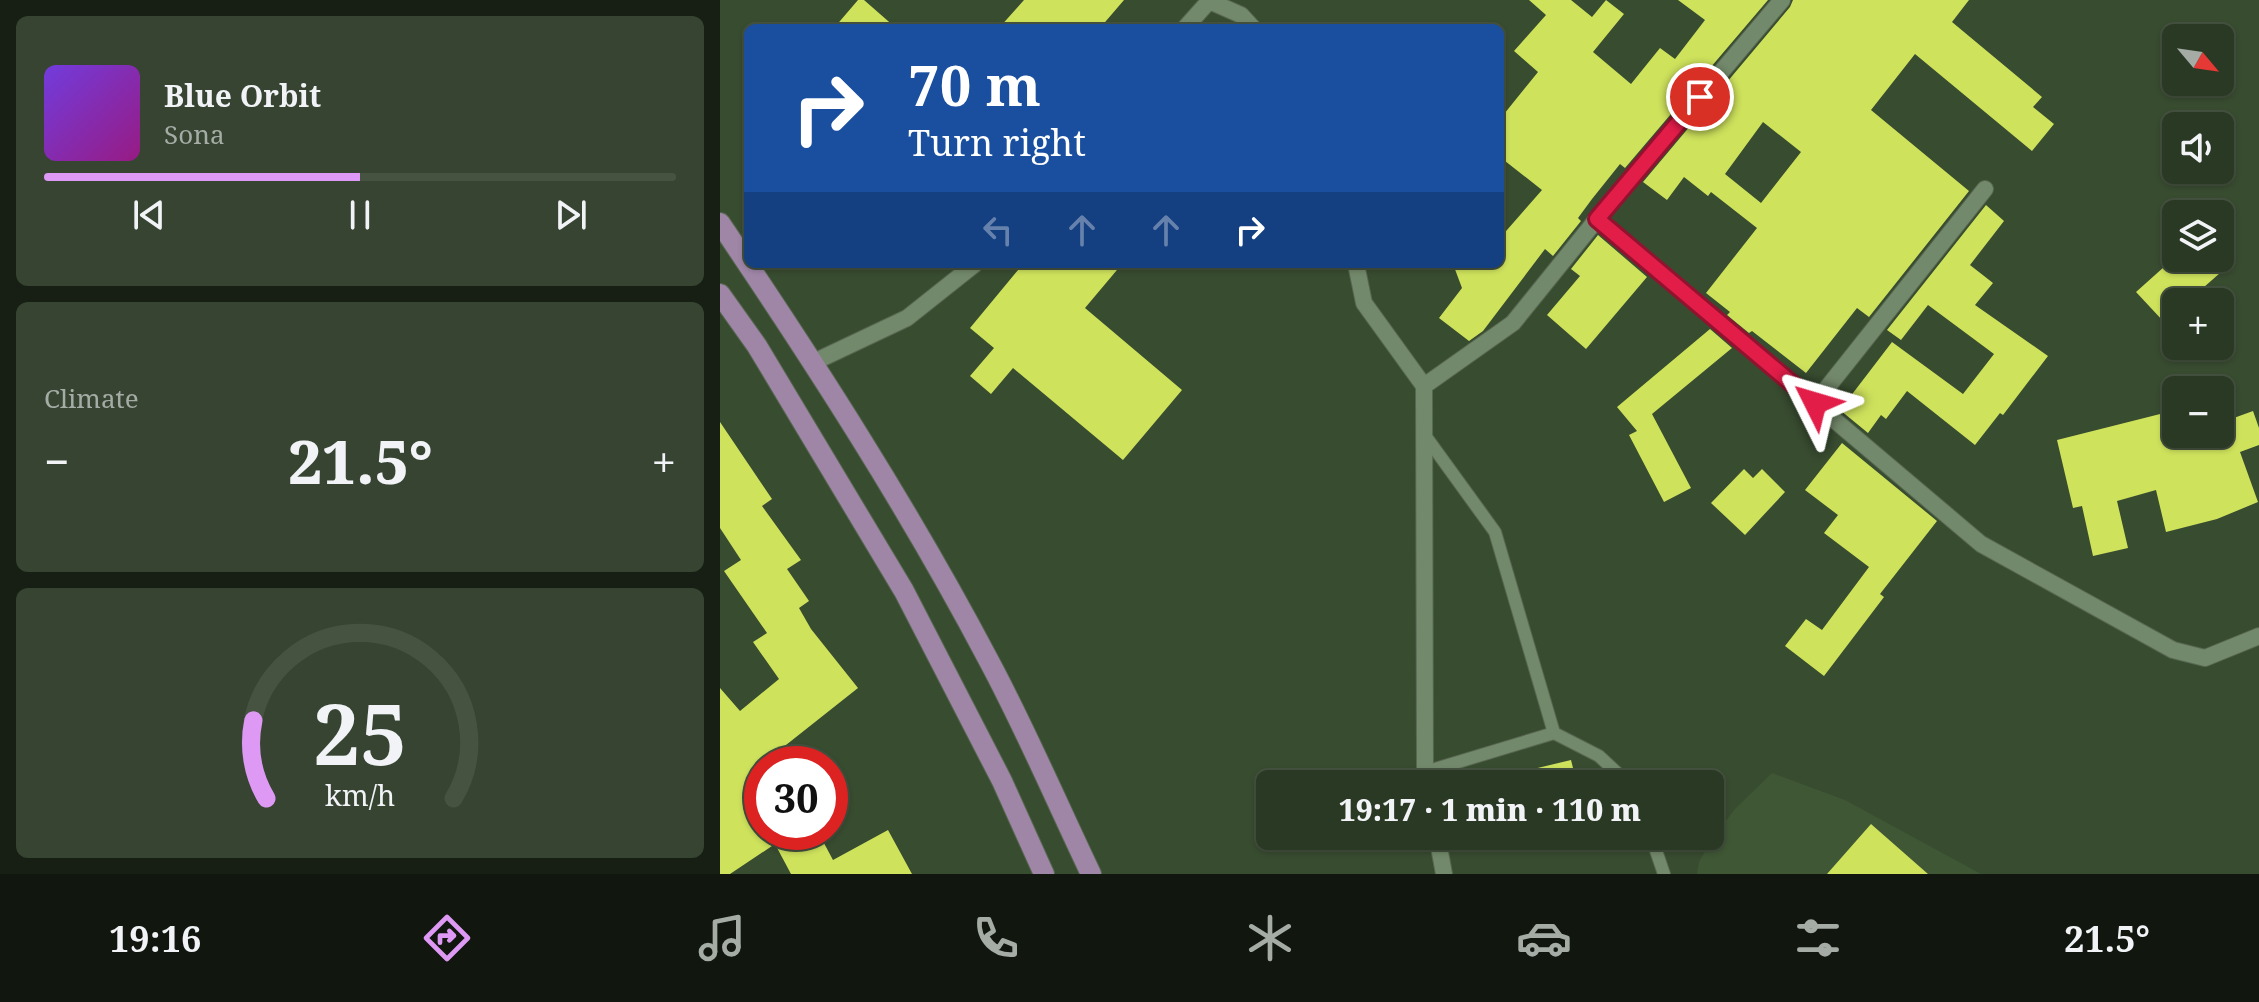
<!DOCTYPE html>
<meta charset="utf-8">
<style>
:root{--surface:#2a3924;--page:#364431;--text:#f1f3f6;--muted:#a5aca6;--line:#465341;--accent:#dd99f4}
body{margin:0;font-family:"Noto Serif",serif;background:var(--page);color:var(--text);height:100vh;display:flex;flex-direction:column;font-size:30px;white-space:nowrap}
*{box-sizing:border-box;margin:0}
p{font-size:26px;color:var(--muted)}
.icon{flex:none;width:44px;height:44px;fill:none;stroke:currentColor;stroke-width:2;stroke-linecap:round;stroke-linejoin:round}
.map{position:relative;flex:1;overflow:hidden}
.side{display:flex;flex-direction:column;gap:16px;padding:16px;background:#171f14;width:720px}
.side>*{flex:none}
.hud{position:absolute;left:24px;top:24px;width:760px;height:244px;border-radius:12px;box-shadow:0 2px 6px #0004,0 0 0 2px var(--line);background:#1a4fa0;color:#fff;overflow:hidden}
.needle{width:52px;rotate:119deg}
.buttons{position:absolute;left:1442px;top:24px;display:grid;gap:16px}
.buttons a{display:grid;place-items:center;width:72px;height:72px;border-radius:12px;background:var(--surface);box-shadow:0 2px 6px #0004,0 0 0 2px var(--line);font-size:40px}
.speed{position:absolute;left:24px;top:746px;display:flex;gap:16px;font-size:40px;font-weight:700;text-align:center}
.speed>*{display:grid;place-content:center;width:104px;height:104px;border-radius:50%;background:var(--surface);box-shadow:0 2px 6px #0004,0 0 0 2px var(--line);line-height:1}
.speed .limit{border:12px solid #d22;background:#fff;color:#111}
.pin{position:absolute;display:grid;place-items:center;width:68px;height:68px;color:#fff;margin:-34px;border:4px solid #fff;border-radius:50%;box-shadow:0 2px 8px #0007}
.me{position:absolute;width:88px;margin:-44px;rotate:310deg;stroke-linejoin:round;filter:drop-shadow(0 0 6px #0008)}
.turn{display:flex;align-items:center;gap:28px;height:168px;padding:0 32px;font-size:36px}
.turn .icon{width:104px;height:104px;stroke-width:2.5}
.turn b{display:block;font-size:56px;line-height:68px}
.lanes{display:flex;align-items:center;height:76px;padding:0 32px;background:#0003;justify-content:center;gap:40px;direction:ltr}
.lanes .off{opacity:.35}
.big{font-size:60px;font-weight:800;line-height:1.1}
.side .tile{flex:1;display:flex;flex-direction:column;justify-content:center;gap:12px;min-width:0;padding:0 28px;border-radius:12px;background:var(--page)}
.side .dial{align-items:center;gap:0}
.dial svg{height:208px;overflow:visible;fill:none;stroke:var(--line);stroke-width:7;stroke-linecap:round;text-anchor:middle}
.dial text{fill:var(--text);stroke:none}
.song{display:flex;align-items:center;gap:24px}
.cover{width:96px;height:96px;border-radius:12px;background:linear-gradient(135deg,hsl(260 70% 55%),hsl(310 70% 35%))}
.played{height:8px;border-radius:4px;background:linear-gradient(90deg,var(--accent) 50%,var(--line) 50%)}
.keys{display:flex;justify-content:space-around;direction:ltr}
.heat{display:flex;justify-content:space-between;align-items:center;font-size:44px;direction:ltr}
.trip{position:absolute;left:536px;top:770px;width:468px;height:80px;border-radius:12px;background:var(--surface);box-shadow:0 2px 6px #0004,0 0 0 2px var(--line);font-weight:800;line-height:80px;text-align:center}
.tab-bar{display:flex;height:128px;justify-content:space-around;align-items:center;background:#11170e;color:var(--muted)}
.tab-bar .icon{width:56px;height:56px}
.tab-bar .on{color:var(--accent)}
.tab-bar b{font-size:36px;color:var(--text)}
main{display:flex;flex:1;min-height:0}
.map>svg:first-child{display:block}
.built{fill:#3f5735}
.building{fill:#cee25c;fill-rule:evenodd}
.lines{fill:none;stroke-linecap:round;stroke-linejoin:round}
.service-casing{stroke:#576751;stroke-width:14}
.minor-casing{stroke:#576751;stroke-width:18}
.primary-casing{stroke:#576751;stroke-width:22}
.service{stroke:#73896b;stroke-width:12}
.minor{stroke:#73896b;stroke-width:16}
.primary{stroke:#9f86a7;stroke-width:20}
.route-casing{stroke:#92132f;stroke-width:20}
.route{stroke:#e11d48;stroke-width:14}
</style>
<main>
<section class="side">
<div class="tile">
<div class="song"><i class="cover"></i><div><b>Blue Orbit</b><p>Sona</p></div></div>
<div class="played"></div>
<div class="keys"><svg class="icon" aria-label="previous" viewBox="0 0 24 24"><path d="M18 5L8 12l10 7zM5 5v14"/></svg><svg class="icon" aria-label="pause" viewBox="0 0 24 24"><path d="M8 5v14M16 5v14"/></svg><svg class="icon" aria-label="next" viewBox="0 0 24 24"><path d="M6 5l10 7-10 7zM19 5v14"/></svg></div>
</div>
<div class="tile"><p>Climate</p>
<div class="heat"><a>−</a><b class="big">21.5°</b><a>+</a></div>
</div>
<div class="tile dial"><svg viewBox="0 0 100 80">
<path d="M14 69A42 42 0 1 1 86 69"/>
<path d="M14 69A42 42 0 0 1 9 39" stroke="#dd99f4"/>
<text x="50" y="56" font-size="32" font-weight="700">25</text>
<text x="50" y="72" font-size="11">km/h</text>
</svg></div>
</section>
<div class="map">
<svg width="1539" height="874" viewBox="0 0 1539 874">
<rect width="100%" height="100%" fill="#384c30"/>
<!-- built -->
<path class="built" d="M 1052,773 L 1125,800 L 1261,874 L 977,874 L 979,862 L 992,839 L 1015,809 Z"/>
<!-- building -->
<path class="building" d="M 138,0 L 144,0 L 176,28 L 114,28 Z
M 304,0 L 404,0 L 380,28 L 279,28 Z
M 809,0 L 851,0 L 872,17 L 886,0 L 904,14 L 873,52 L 911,84 L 940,48 L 955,59 L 985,20 L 958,0 L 1048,0 L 905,168 L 900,164 L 872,199 L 858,218 L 861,221 L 833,256 L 825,249 L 763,331 L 749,341 L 719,318 L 742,288 L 733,264 L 780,264 L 780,238 L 822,190 L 780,157 L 780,119 L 818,72 L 794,51 L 826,15 Z
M 1073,0 L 1249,0 L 1232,22 L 1322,97 L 1313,107 L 1334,124 L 1312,151 L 1195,54 L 1151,110 L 1249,191 L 1149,317 L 1137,308 L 1086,373 L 1032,331 L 1029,333 L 1007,315 L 1010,312 L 986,293 L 1037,228 L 991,192 L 988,196 L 964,177 L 947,200 L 923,182 L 1070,7 ZM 1043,122 L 1081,152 L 1041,203 L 1005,174 Z
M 1266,205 L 1284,221 L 1250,265 L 1273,283 L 1255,305 L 1328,356 L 1283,415 L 1280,413 L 1255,445 L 1187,391 L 1166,419 L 1161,415 L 1148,433 L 1120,410 L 1172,342 L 1243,394 L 1274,354 L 1208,305 L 1181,340 L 1167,330 Z
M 878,235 L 927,277 L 866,349 L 827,315 L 860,276 L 851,269 Z
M 1454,258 L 1487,258 L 1500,273 L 1467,302 L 1456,302 L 1456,312 L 1444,322 L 1416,292 Z
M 303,264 L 402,264 L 365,308 L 462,390 L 403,460 L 293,368 L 271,394 L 250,376 L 274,348 L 250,328 Z
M 990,329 L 1012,348 L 932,414 L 971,488 L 944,502 L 909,435 L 917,431 L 897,407 Z
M 1456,410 L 1456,434 L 1500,434 L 1500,423 L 1533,411 L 1539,428 L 1539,445 L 1520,452 L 1538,502 L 1497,519 L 1446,532 L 1436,490 L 1397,501 L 1408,548 L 1373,556 L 1362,506 L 1353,508 L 1337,440 Z
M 0,422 L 52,499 L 42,506 L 81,560 L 67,569 L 89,601 L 79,608 L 91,629 L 138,688 L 42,764 L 42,832 L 98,832 L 113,860 L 168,830 L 192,874 L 71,874 L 55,844 L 10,874 L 0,874 L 0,688 L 20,711 L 59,679 L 33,642 L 47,633 L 4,571 L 21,560 L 0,528 Z
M 1122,443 L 1217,521 L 1160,594 L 1164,597 L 1104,676 L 1065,646 L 1086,619 L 1102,630 L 1149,567 L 1104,533 L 1118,515 L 1085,490 Z
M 1024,469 L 1033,478 L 1042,469 L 1065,492 L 1025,535 L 991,503 Z
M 851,760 L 857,784 L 789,784 L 788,775 Z
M 1151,824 L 1208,874 L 1107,874 Z"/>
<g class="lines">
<defs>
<path id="service" d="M 704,434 L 775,532 L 834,733 L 879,756 L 909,784
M 705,772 L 834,733
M 931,836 L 944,874"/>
<path id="minor" d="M 487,0 L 521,15 L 533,28
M 465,28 L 490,0
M 877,219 L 1261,544 L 1453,650 L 1485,658 L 1539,636
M 636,264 L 644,303 L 704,386 L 705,772 L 707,784
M 94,362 L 187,318 L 255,264
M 704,386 L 793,323 L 877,219 L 1062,0
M 1095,403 L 1265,189
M 717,836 L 724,874"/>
<path id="primary" d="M 0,223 C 96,365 189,509 269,661 C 306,730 337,803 371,874
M 0,294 L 37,346 L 184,591 L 282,781 L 324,874"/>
</defs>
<!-- service casing -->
<use href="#service" class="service-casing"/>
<!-- minor casing -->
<use href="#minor" class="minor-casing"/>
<!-- primary casing -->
<use href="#primary" class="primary-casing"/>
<!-- service -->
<use href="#service" class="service"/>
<!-- minor -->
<use href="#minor" class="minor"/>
<!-- primary -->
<use href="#primary" class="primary"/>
</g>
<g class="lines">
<defs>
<path id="route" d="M 980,97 L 877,219 L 1095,403"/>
</defs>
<!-- route casing -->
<use href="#route" class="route-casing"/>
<!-- route -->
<use href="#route" class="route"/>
</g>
</svg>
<div class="buttons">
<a><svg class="needle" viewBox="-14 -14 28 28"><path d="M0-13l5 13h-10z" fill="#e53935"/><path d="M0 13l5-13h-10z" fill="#a5aca6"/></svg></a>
<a><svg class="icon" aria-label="sound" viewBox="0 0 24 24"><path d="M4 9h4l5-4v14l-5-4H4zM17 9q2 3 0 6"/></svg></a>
<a><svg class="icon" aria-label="layers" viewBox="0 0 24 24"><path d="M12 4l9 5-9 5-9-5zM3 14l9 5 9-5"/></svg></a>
<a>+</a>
<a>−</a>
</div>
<div class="speed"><div class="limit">30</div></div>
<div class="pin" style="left:980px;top:97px;background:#d93025"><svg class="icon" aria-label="arrive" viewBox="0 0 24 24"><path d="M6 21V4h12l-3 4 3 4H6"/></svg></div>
<svg class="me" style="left:1095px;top:403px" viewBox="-20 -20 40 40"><path d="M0-17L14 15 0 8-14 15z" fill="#e11d48" stroke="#fff" stroke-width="4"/></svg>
<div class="trip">19:17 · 1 min · 110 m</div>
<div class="hud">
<div class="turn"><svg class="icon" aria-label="right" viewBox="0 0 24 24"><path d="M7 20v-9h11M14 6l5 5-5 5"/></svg><div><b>70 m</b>Turn right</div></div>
<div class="lanes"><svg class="icon off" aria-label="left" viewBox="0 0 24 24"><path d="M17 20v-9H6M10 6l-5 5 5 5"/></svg><svg class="icon off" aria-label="ahead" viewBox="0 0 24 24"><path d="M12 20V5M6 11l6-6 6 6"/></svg><svg class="icon off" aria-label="ahead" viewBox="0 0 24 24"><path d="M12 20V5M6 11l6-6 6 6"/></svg><svg class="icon" aria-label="right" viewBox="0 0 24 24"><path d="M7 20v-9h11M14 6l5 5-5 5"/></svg></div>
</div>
</div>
</main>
<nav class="tab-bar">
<b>19:16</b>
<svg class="icon on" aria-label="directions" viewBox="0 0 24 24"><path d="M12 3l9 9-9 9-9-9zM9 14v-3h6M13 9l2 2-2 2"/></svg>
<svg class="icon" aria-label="music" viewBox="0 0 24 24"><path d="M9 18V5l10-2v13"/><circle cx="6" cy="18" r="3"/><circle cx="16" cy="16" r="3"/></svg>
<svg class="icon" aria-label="phone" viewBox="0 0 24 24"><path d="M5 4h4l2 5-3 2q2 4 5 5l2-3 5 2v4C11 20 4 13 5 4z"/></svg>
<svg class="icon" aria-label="climate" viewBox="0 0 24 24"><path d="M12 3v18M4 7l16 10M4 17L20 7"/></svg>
<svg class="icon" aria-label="car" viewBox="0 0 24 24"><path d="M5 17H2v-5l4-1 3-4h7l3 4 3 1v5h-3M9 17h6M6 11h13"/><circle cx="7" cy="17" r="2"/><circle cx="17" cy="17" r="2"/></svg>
<svg class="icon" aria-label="filters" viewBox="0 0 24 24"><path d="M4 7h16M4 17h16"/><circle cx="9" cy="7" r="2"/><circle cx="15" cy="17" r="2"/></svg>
<b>21.5°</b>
</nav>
